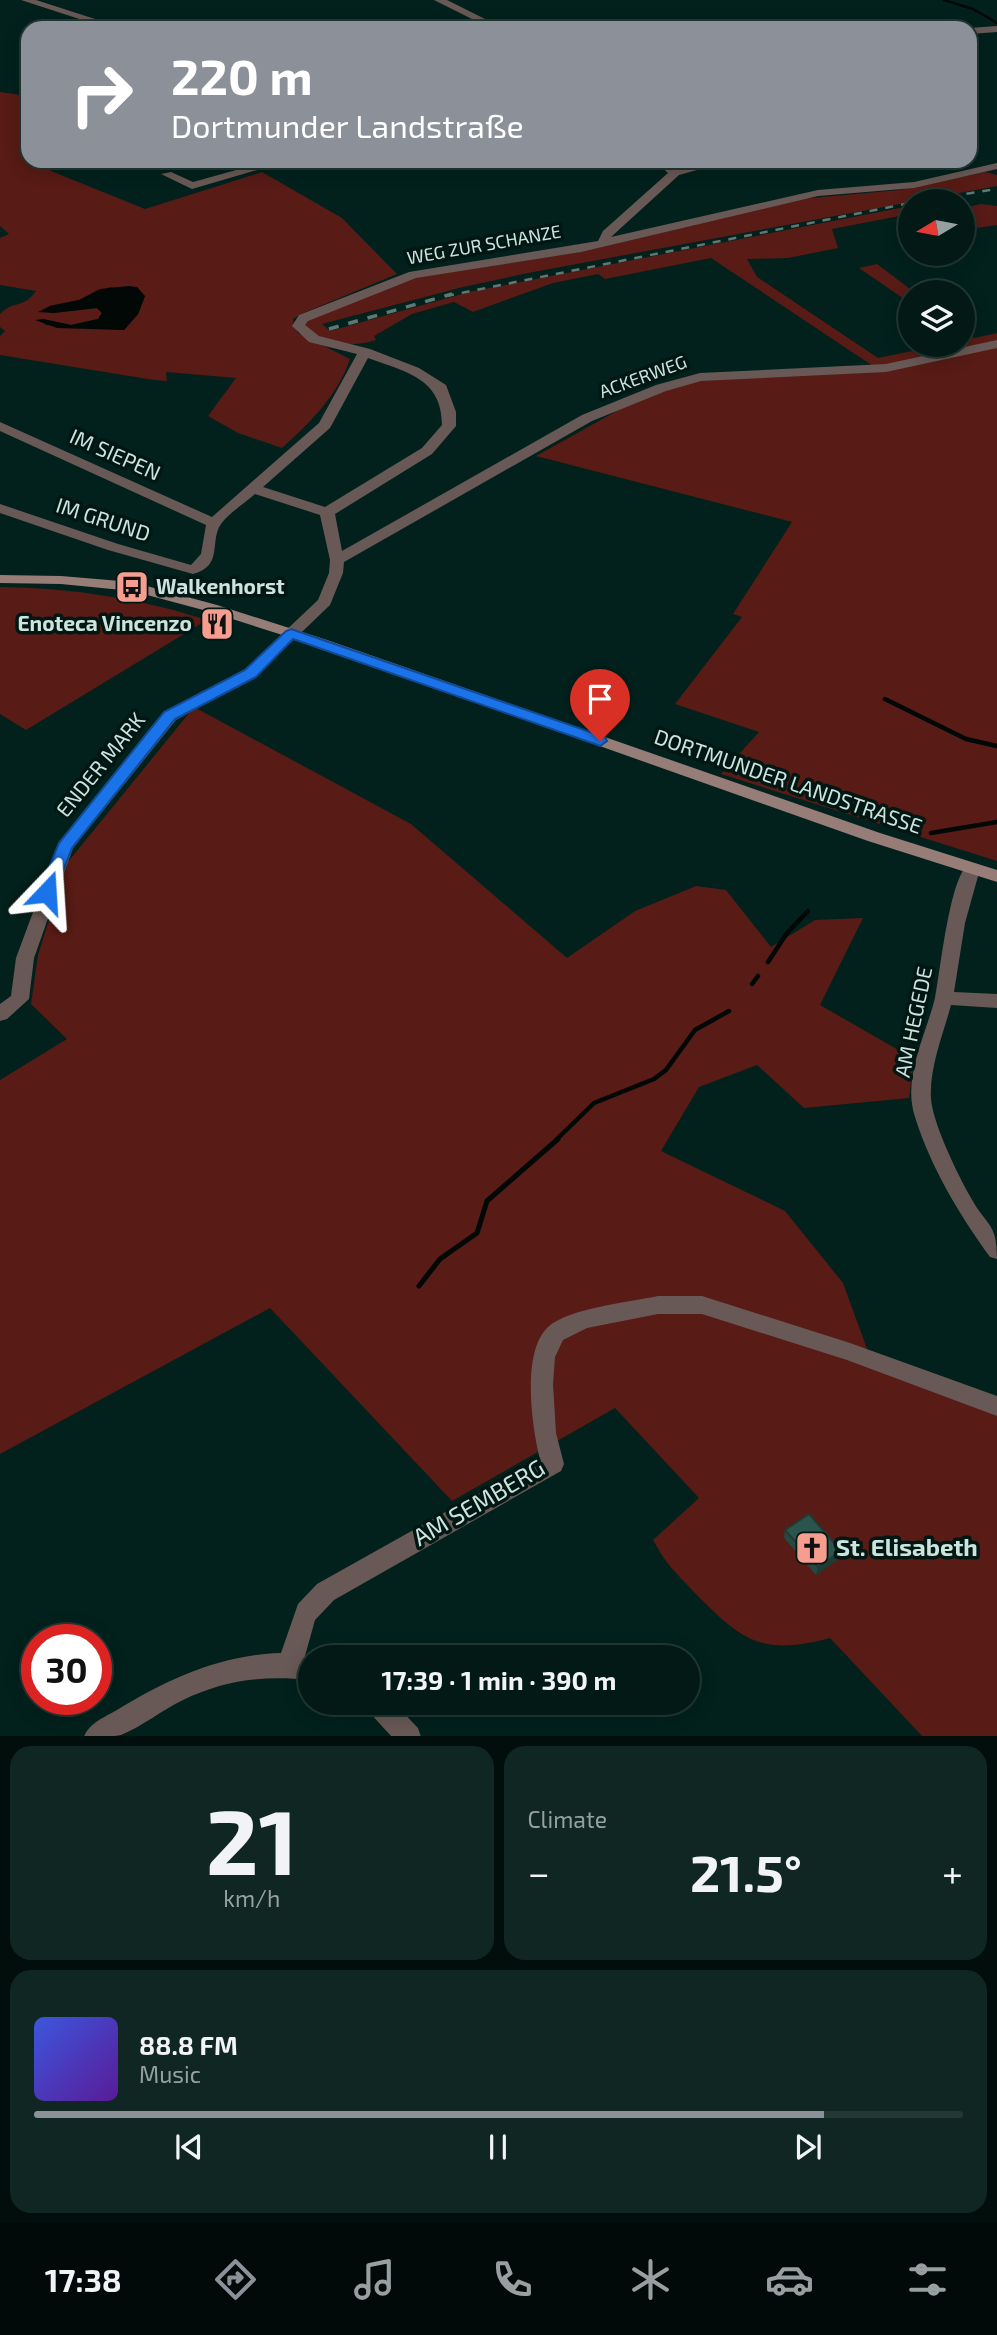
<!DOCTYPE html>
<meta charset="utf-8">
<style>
:root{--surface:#021915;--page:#102622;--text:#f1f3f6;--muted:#96a0a0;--line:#233834;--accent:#8c9099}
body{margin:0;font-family:"Exo 2",sans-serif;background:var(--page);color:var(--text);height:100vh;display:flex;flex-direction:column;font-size:26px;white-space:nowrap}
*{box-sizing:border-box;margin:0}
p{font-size:23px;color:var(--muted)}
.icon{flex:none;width:38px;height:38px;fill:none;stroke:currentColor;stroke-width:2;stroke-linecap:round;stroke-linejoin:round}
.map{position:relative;height:1736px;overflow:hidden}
.panel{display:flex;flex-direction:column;gap:10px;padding:10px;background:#010e0c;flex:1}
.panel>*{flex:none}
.guide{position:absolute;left:21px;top:21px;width:956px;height:147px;border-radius:21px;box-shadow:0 4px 18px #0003,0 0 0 2px var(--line);background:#8c9099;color:#fff;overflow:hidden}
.needle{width:46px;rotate:260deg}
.fabs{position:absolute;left:898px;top:189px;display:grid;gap:14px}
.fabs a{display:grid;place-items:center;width:77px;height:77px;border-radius:50%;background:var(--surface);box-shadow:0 4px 18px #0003,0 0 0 2px var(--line);font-size:35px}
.speed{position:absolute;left:21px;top:1624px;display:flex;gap:14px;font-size:35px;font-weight:700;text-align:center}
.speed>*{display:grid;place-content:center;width:91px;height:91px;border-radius:50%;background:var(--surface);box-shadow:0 4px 18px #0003,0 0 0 2px var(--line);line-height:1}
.speed .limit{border:10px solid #d22;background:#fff;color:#111}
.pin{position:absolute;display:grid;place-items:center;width:60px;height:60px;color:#fff;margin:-72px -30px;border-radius:50% 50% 50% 0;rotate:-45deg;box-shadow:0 0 7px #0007}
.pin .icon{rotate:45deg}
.me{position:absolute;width:77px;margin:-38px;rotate:20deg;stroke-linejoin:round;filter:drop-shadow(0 0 5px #0008)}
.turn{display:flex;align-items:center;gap:24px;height:147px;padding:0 35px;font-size:32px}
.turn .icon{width:91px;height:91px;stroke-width:2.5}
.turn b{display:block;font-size:49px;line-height:60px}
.big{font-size:52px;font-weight:700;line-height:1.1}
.panel .tile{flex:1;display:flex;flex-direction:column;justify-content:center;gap:10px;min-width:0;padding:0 24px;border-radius:21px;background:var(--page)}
.panel .dial{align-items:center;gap:0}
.dial b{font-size:91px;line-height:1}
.song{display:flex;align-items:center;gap:21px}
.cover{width:84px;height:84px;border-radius:10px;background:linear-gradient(135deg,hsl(230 70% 55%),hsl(270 70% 35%))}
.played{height:7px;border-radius:4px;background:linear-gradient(90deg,var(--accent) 85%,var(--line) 85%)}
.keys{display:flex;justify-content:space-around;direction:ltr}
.heat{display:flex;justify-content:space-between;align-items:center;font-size:38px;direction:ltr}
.panel .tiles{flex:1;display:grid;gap:10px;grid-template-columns:1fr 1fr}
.tile:last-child{grid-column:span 2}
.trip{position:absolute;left:298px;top:1645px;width:402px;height:70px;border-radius:35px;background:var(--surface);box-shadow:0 4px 18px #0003,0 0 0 2px var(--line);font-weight:700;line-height:70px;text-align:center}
.dock{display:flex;height:112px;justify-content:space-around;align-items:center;background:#010a08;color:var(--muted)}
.dock .icon{width:49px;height:49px}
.dock .on{color:var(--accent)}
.dock b{font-size:32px;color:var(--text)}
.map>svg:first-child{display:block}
.green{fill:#581b15;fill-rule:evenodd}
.water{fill:#010806}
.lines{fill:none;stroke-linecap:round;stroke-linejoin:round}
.stream-far2{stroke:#010806;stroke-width:2.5}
.stream-far1{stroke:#010806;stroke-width:4.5}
.stream{stroke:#010806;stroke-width:5}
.minor{fill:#695956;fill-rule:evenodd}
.secondary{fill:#967d78;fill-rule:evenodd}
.rail-far1{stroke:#5e7974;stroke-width:2.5;stroke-dasharray:8 8;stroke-linecap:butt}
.rail{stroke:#5e7974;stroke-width:3.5;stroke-dasharray:10 10;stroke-linecap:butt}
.wall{fill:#254841}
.shaded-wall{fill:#1e3b35}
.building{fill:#2b544c;stroke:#1e3b35;stroke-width:2}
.route{fill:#1a73e8;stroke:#114b97;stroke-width:2}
.labels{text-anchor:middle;stroke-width:7;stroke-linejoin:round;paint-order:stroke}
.far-street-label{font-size:18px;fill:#cde3dd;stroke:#001713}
.street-label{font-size:21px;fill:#cde3dd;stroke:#001713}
.poi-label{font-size:21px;font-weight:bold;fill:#cde3dd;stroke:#001713;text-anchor:start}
.near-street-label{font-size:24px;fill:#cde3dd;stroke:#001713}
.near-poi-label{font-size:24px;font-weight:bold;fill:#cde3dd;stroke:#001713;text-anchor:start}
</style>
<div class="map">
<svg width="997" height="1737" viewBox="0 0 997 1737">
<rect width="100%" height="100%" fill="#02211c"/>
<!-- green -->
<path class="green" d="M 0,92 L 28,96 L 28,161 L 48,161 L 51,171 L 145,209 L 262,172 L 342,218 L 397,274 L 301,314 L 293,319 L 293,325 L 298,333 L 350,359 C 338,395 310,423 282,448 L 238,433 L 208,416 L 236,378 L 166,372 L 167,381 L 154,380 L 0,355 L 0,336 L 5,331 L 0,327 L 0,314 C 13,300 24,309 36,291 L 0,285 L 0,238 L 9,234 L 0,226 ZM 110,287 L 145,296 L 138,314 L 124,330 L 45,325 L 43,319 L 71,325 L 98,319 L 102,313 L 97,308 L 53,313 L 49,306 L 79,300 Z
M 985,172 L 997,175 L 997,186 L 528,273 L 463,287 L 322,324 L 330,331 L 469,292 L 910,206 L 910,214 L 832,229 L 838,248 L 788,258 L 747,259 L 757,277 L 878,358 L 941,345 L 962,345 L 963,329 L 974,338 L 997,333 L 997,861 L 721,774 L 759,732 L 675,704 L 742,617 L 733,614 L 792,522 L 536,456 L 633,402 L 695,381 L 879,370 L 711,258 L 605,279 L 598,274 L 553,283 L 473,312 L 454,302 L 412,314 L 374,336 L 376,340 C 350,349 327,342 304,328 L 306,319 L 418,277 L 579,252 L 800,199 L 900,190 Z
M 981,204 L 997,206 L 997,225 L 963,230 L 963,208 Z
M 877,264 L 914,292 L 910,292 L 910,303 L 859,268 Z
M 0,587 C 72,588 138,598 207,620 L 26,730 L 0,714 Z
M 194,707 L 411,824 L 567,958 L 635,911 L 696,886 L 726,890 L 771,947 L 815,920 L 863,918 L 820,1005 L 914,1059 L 909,1098 L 804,1108 L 757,1065 L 699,1087 L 661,1151 L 785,1211 L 843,1283 L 870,1357 L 997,1404 L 997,1736 L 922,1736 L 830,1638 C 760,1657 740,1639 693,1591 C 675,1572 666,1564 653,1540 L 699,1498 L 615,1408 L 452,1501 L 270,1308 L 0,1454 L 0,1080 L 67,1039 L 31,1004 L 38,955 L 67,863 Z"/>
<!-- water -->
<path class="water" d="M 128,286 L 137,287 L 145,296 L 138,314 L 124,330 L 57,328 L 35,320 L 43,319 L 71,325 L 98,319 L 102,313 L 97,308 L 53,313 L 38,312 L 50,306 L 79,300 L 100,289 Z"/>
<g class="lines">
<!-- stream-far2 -->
<path class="stream-far2" d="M 944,0 L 973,9 L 997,23"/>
<!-- stream-far1 -->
<path class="stream-far1" d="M 885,699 L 966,739 L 997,746
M 931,833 L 997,822
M 768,962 L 787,933 L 808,911
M 752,984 L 758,976
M 556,1140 L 594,1103 L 654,1079 L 666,1070 L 695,1030 L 729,1011"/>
<!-- stream -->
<path class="stream" d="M 419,1286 L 440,1259 L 477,1233 L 487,1201 L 558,1139"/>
<!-- minor -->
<path class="minor" d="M 21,0 L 36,0 L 123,28 L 107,28 Z
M 434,0 L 447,0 L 503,28 L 490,28 Z
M 997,26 L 997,32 L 970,34 L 970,28 Z
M 269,161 L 288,161 L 192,189 L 161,174 L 171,172 L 193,182 Z
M 655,161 L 668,161 L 677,169 L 710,161 L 730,161 L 679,175 L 611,237 L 818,190 L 914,182 L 997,163 L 997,169 L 914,188 L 818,196 L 581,252 L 416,278 L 308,321 L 305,325 L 319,336 L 370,349 L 419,368 L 446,385 L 456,412 L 456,426 L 432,454 L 335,514 L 342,551 L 582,415 L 656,385 L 700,373 L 886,364 L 997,340 L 997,348 L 886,372 L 701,381 L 666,391 L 592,421 L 344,562 L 343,573 L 330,605 L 256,676 L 176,720 L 73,848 L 34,958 L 29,999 L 7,1019 L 0,1021 L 0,1004 L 11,996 L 16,958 L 59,842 L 164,712 L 244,670 L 318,600 L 329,573 L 330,560 L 320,515 L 255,494 C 245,503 229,513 221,524 C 209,541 224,566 193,574 L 108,550 L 0,513 L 0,504 L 118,544 L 191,565 L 201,554 L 206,525 L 0,431 L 0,422 L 212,517 L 319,423 L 357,354 L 309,342 L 292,326 L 299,315 L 409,272 L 598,241 L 603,231 L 668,173 ZM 368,358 C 406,372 442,378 442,425 L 422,448 L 325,507 L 263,487 L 330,428 Z
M 971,863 L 980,869 L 965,923 L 954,992 L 997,994 L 997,1008 L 951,1005 C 943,1035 929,1068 931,1099 C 933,1124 958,1175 971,1198 C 987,1227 997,1222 997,1259 L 990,1257 C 959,1214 931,1168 915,1117 C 902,1078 926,1035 935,998 C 940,975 950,869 971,863 Z
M 658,1296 L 702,1296 L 850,1343 L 997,1396 L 997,1416 L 847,1360 L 702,1314 L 658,1314 L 587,1328 L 563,1340 L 555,1357 L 553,1384 L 556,1433 L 564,1464 L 561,1471 L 334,1600 L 315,1620 L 305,1656 L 313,1657 L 310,1657 L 310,1680 C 264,1675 224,1680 183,1700 C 162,1710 143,1726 121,1735 C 112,1737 95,1737 84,1737 C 89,1723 105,1717 117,1710 C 168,1679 220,1655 281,1653 L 298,1604 L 317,1584 L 540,1459 C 532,1428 521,1352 548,1327 C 569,1308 630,1302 658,1296 Z
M 366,1703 L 394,1703 L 418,1728 L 421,1737 L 392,1737 L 369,1712 Z"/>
<!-- secondary -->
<path class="secondary" d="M 0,575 L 61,576 L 132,582 L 217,605 L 327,640 L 880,833 L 997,870 L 997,882 L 868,841 L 317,646 L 207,611 L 132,591 L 61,584 L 0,583 Z"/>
<!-- rail-far1 -->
<path class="rail-far1" d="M 919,201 L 997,189
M 446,296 L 910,203"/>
<!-- rail -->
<path class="rail" d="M 329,329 L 452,294"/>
</g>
<!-- wall -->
<path class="wall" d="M 785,1530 L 840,1558 L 816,1575 L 784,1538 Z"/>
<!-- shaded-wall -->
<path class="shaded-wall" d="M 841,1551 L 840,1558 L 816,1575 L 818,1567 Z"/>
<!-- building -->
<path class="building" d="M 809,1514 L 841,1551 L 818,1567 L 785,1530 Z"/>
<!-- route -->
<path class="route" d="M 291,629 L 605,737 L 607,741 L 600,746 L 595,744 L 293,639 L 256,677 L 175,719 L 72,848 L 53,896 L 41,896 L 39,892 L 59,843 L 164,712 L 245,670 L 286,631 Z"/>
<!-- icons -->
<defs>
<symbol id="bus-square" viewBox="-11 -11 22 22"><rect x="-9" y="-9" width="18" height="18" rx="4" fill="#f59d8f" stroke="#001713"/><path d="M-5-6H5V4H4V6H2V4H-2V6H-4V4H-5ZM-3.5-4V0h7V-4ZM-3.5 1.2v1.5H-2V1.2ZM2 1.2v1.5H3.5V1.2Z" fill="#111"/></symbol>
<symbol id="restaurant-square" viewBox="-11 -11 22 22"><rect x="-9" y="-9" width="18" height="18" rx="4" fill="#f59d8f" stroke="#001713"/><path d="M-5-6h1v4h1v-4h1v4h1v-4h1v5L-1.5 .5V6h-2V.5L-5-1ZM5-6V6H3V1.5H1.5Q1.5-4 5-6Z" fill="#111"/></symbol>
<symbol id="church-square" viewBox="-11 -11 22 22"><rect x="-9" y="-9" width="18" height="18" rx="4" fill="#f59d8f" stroke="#001713"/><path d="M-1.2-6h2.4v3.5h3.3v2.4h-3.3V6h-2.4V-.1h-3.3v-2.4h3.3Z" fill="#111"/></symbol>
</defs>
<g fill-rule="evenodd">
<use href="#bus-square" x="113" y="568" width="38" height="38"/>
<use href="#restaurant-square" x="198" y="605" width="38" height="38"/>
<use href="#church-square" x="793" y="1529" width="38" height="38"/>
</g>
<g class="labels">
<!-- far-street labels -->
<g class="far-street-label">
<text transform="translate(484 245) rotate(-10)" y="6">WEG ZUR SCHANZE</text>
<text transform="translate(643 377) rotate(-20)" y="6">ACKERWEG</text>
</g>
<!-- street labels -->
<g class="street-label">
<text transform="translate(115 455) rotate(24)" y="7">IM SIEPEN</text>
<text transform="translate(103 520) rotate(18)" y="7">IM GRUND</text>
<text transform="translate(101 765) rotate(-51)" y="7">ENDER MARK</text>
<text transform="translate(788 782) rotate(19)" y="7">DORTMUNDER LANDSTRASSE</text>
<text transform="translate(914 1022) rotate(-78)" y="7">AM HEGEDE</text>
</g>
<!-- poi labels -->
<g class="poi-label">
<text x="156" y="594">Walkenhorst</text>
<text x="192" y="631" text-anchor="end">Enoteca Vincenzo</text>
</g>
<!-- near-street labels -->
<g class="near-street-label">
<text transform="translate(479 1503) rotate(-30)" y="8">AM SEMBERG</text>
</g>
<!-- near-poi labels -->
<g class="near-poi-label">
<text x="836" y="1556">St. Elisabeth</text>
</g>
</g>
</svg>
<div class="fabs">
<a><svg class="needle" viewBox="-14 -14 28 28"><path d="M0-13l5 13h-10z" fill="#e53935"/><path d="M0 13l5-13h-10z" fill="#96a0a0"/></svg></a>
<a><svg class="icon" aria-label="layers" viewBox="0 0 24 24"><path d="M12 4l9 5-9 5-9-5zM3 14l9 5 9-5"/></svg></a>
</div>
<div class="speed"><div class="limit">30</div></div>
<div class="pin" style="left:600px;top:741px;background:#d93025"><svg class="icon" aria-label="arrive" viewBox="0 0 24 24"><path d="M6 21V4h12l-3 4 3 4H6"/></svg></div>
<svg class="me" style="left:47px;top:892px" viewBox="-20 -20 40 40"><path d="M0-17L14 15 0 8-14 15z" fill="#1a73e8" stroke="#fff" stroke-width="4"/></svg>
<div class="trip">17:39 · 1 min · 390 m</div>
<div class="guide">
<div class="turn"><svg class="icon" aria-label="right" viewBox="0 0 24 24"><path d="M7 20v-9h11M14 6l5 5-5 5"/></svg><div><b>220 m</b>Dortmunder Landstraße</div></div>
</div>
</div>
<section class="panel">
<div class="tiles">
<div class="tile dial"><b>21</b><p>km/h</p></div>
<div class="tile"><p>Climate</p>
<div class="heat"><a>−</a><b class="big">21.5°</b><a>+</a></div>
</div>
<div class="tile">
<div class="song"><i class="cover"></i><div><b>88.8 FM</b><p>Music</p></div></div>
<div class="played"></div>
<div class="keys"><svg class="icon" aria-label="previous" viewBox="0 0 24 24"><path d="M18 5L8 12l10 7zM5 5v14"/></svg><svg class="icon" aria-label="pause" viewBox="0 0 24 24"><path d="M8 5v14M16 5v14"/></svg><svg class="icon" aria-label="next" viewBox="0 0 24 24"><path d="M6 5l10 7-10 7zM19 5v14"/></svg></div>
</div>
</div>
</section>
<nav class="dock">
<b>17:38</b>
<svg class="icon on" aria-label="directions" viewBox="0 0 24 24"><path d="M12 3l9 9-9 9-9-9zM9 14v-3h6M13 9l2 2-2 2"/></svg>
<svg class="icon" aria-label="music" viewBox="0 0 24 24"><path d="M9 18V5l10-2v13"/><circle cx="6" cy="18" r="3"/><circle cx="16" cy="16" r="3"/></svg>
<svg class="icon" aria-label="phone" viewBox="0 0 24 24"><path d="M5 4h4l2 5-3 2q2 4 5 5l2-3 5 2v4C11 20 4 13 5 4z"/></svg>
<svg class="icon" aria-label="climate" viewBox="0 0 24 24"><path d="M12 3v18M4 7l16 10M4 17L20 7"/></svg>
<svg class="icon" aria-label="car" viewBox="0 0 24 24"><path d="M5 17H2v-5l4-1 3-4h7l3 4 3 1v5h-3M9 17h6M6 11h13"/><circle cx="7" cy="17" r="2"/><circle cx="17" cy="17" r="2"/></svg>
<svg class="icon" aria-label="filters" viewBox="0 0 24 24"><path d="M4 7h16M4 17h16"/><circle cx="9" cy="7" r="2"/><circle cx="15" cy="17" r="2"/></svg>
</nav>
